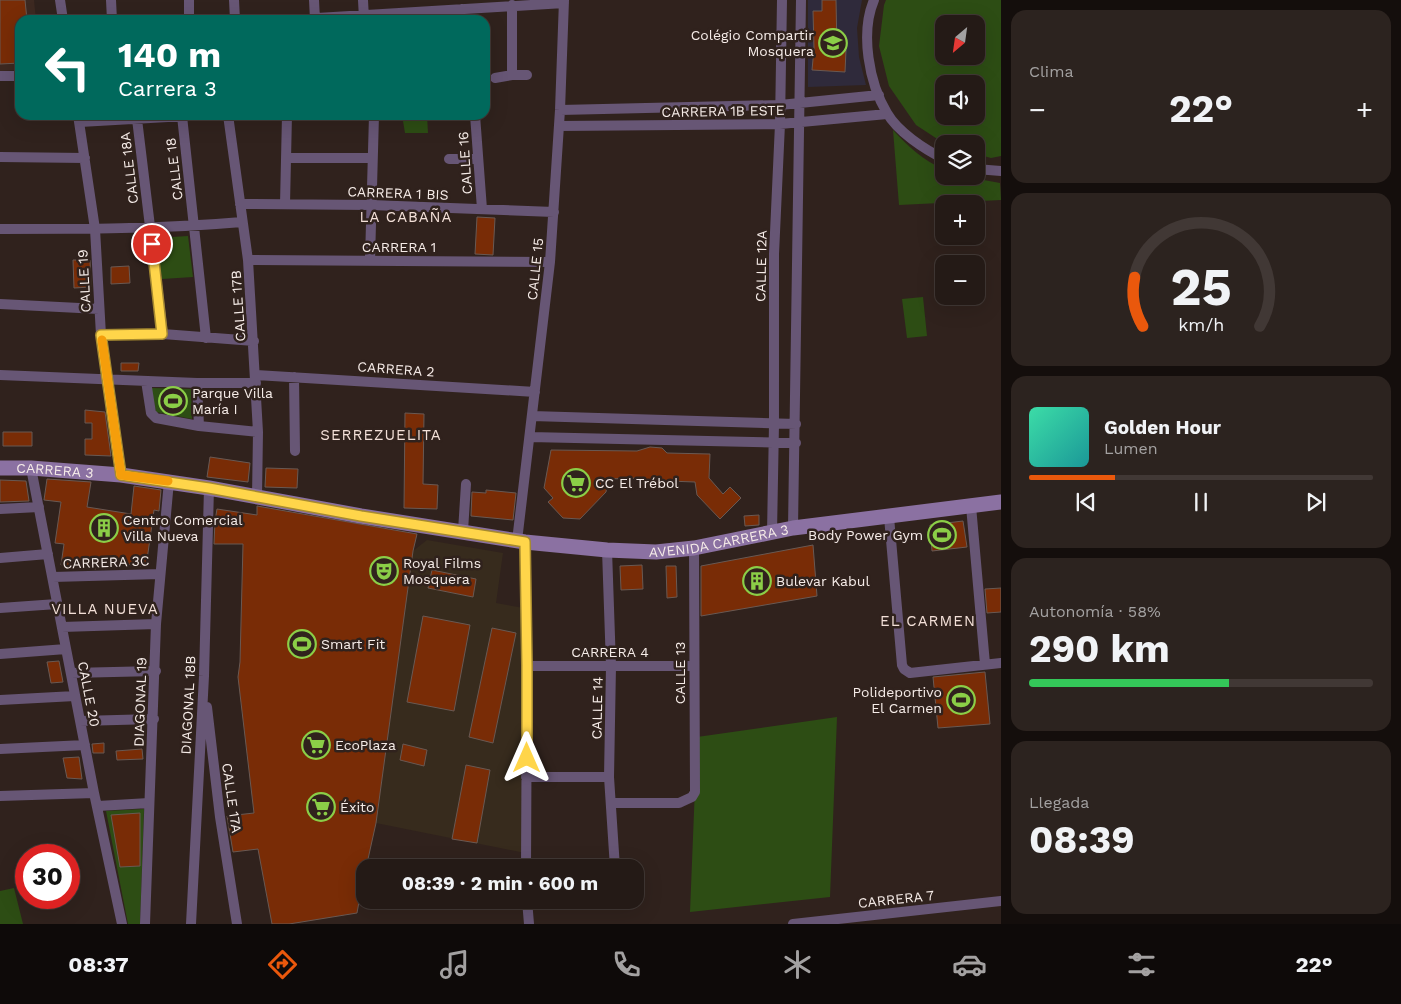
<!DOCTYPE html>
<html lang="es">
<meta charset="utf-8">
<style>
:root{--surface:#241a16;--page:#2c231f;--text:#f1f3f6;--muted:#a3a1a1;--line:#413835;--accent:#ea580c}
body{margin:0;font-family:"Work Sans",sans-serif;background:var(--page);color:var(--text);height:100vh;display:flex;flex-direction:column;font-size:19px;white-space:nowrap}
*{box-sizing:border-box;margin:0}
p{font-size:16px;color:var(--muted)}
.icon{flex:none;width:28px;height:28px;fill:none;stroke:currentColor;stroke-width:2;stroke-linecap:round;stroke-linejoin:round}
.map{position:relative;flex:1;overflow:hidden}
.panel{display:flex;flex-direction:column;gap:10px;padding:10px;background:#140e0c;width:400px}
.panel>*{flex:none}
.hud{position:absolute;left:15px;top:15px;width:475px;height:105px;border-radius:15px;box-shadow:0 5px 20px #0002,0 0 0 1px var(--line);background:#00695c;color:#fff;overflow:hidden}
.needle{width:32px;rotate:209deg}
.buttons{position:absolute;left:935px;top:15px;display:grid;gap:10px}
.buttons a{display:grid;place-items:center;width:50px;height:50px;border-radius:10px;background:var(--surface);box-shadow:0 5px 20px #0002,0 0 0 1px var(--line);font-size:25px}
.speed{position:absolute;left:15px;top:844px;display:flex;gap:10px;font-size:25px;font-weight:700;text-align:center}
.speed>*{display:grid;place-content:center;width:65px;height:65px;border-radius:50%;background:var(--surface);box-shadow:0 5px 20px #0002,0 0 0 1px var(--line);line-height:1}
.speed .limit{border:8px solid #d22;background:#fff;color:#111}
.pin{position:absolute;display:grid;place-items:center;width:42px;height:42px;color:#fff;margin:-21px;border:2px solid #fff;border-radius:50%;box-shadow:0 1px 5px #0007}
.me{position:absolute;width:55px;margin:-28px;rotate:0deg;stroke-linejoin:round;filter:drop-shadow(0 0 4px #0008)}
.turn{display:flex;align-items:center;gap:18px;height:105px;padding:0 20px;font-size:22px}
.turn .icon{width:65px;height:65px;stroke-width:2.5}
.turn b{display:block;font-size:35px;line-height:42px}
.big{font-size:38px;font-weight:700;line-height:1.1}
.panel .widget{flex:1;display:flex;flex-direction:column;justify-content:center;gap:8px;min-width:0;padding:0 18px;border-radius:15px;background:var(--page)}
.panel .dial{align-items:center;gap:0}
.dial svg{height:130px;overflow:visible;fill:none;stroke:var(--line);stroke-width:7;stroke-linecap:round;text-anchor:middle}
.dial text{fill:var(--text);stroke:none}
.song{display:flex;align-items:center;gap:15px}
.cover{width:60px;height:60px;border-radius:8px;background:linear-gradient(135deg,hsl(160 70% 55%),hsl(180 70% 35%))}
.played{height:5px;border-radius:2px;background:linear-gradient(90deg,var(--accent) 25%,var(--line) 25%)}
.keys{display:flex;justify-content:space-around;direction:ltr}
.heat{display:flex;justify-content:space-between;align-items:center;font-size:28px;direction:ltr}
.charge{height:8px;border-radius:4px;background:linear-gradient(90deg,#34c759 58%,var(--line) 0)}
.trip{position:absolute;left:356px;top:859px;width:288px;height:50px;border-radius:15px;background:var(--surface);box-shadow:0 5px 20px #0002,0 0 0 1px var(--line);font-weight:700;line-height:50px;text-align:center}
.tabs{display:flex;height:80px;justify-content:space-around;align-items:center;background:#0e0a09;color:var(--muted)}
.tabs .icon{width:35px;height:35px}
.tabs .current{color:var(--accent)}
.tabs b{font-size:22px;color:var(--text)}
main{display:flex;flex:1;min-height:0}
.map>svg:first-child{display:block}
.built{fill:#3d2921}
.industrial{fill:#372b1d}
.education{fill:#2f2a3b}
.green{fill:#2d4d14;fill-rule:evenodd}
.building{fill:#792c06;stroke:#695953}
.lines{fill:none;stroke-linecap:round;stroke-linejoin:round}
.street{stroke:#675675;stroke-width:10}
.secondary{stroke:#8b71a2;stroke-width:15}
.route-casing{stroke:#a68a30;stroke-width:12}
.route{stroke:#ffd54a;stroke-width:9}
.slow{stroke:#f59e0b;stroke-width:9}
.labels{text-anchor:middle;stroke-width:5;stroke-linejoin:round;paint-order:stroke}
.poi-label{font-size:14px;fill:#f6ece8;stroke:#30221d;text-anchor:start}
.street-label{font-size:14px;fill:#f6ece8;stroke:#30221d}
.neighbourhood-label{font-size:15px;letter-spacing:1px;fill:#f3e0d8;stroke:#30221d}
</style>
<main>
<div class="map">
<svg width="1001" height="924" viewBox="0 0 1001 924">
<rect width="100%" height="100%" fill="#30221d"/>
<!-- built -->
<path class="built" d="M 0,0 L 34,0 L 36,20 L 20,20 L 20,70 L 0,71 Z"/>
<!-- industrial -->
<path class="industrial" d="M 427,540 L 503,553 L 496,603 L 524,608 L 525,853 L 376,823 L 413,551 Z"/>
<!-- education -->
<path class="education" d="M 808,0 L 862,0 L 857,28 L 859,57 L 866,85 L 808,87 Z"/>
<!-- green -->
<path class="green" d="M 886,0 L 1001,0 L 1001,156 L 991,158 L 976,154 L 976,144 L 945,144 L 916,125 L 889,86 L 879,46 L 884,5 ZM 944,24 L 976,24 L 976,56 L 944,56 ZM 944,84 L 976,84 L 976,116 L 944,116 Z
M 402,115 L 427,115 L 428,133 L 405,133 Z
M 893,130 C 908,146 923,161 944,169 L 944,176 L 962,176 L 1000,183 L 1001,200 L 899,205 Z
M 188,236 L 193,277 L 162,279 L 156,238 Z
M 923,297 L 927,336 L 907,338 L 902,299 Z
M 151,388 L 191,389 L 192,419 L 156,412 Z
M 837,717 L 830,897 L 690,912 L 697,737 Z
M 144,809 L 140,924 L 128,924 L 106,811 Z
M 14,888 L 23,924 L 0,924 L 0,891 Z"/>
<!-- building -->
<path class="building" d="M 0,0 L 25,0 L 27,20 L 20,20 L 20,63 L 0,64 Z
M 822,0 L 836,0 L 837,50 L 846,50 L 845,72 L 812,70 L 814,49 L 813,11 L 822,11 Z
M 477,217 L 495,218 L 493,255 L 475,254 Z
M 73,260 L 90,260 L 91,287 L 74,288 Z
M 129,266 L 130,283 L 111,284 L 111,267 Z
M 121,363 L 139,363 L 138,371 L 121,371 Z
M 85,410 L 105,412 L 111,456 L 85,455 L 85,439 L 92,439 L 92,423 L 85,423 Z
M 405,413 L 424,414 L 423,484 L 438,485 L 437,509 L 404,508 Z
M 3,432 L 32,432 L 32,446 L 3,446 Z
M 650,447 L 662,448 L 667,453 L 710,454 L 709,478 L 723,494 L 730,487 L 741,498 L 720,519 L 697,495 L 695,482 L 668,481 L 654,486 L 645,485 L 638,478 L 608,479 L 606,492 L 580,519 L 563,518 L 548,502 L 553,498 L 544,488 L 551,450 L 637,451 Z
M 210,457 L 250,463 L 248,482 L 207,477 Z
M 266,468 L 298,469 L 297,488 L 265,487 Z
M 47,479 L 91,482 L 87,507 L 131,514 L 134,486 L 161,490 L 159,511 L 154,510 L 146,567 L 97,560 L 96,569 L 61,565 L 64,544 L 55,543 L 61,502 L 44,500 Z
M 0,480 L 26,481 L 29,501 L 0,502 Z
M 486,490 L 516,493 L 513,520 L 471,516 L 472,492 L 486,493 Z
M 257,506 L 417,534 L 413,551 L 376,823 L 366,868 L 365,868 L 357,913 L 289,924 L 272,924 L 258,849 L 233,852 L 227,816 L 254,813 L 238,677 L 240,662 L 243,544 L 214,544 L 215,521 L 217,509 L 257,515 Z
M 759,515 L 759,525 L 745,526 L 744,516 Z
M 963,521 L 967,547 L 932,551 L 930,525 Z
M 813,545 L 817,596 L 701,616 L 701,566 Z
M 642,565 L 643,589 L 621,590 L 620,566 Z
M 666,566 L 676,566 L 677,597 L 667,598 Z
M 432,570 L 476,579 L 473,597 L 428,588 Z
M 1001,588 L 1001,612 L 987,613 L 985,589 Z
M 423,616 L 470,625 L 454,711 L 407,702 Z
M 492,628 L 516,633 L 493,743 L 469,737 Z
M 59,661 L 63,682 L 51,683 L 47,662 Z
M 985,672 L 990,724 L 938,728 L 933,677 Z
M 104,743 L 104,753 L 93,753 L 92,744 Z
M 403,744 L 427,750 L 424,766 L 400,760 Z
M 142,749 L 143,759 L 117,760 L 116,751 Z
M 79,757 L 82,779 L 67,778 L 63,758 Z
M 466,765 L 490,770 L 477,843 L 452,839 Z
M 140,813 L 140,866 L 120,867 L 111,815 Z"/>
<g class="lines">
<!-- street -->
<path class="street" d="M 60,0 L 63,20
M 111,0 L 112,20
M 189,0 L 189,20
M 234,0 L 235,20
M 314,0 L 315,20
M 363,0 L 364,19
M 874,0 C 860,33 869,83 887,113 C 898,132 924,149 944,159
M 462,9 L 463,20
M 284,20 L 564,3
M 512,75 L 512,5
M 0,76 L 20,76
M 495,78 L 512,75 L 527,75
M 560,110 L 780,105 L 879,95
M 78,115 L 95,229 L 101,335 L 121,475
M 228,115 L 248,260 L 258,432 L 257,496
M 475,115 L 482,209
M 182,116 L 206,338
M 137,119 L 163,334
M 80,122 L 203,115
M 559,126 L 780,124 L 887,114
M 0,157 L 85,158
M 287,158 L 372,158
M 449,159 L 478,159
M 976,169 L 1001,171
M 240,204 L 371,205 L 554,212
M 285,204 L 287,115
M 0,229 C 81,229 162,229 242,222
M 248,260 L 550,262
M 370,260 L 374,115
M 0,304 L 99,309
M 101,335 L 163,334 L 254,341
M 0,375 L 197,383 L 256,383
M 256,375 L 535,392
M 294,377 L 295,451
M 146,381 L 151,413 L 156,418 L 199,426 L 258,432
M 197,383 L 199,426
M 532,416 L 796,424
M 530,437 L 796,443
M 31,468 L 94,793 L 122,924
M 971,506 L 985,664
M 0,509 L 39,507
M 889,517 L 902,665 L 904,669 L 910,673 L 1001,663
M 793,528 L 801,0
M 463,531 L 466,484
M 772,533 L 774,424 L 774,254 L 780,124 L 782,0
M 517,541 L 550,262 L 560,110 L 564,0
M 525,542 L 527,666 L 526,868
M 607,550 L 611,666 L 609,777 L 615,868
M 0,558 L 48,554
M 53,577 L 160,574
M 0,608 L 57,604
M 62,627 L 156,624
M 0,654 L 66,649
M 527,666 L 693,666
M 71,673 L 156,671
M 0,700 L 75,696
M 207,707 L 220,817 L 237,924
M 80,721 L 154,719
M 0,749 L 85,745
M 526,777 L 609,777
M 0,796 L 94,793
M 611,803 L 679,803 L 692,797 L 695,792 L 694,548
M 98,806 L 149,803
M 527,900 L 529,924
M 145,924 L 156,624 L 169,481
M 191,924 L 204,676 L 209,488
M 793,924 L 1001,901"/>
<!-- secondary -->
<path class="secondary" id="s1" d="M 0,468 L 31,468 L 121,475 L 209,488 L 361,516 L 525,542 L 607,550 L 656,552 L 694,548 L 793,528 L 1001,502"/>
</g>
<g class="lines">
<defs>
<path id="route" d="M 152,244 L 162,334 L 101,335 L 121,475 L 209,488 L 361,516 L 525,542 L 527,666 L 527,758"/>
</defs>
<!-- route casing -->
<use href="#route" class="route-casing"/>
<!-- route -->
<use href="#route" class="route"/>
<!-- slow -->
<path class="slow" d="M 102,340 L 121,475 L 168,481"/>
</g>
<!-- icons -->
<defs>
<symbol id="school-ring" viewBox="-11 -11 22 22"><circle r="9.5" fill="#30221d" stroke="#8bce47" stroke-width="1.5"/><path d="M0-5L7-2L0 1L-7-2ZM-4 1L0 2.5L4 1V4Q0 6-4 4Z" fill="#8bce47"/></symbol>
<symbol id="stadium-ring" viewBox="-11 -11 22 22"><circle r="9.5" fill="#30221d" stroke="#8bce47" stroke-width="1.5"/><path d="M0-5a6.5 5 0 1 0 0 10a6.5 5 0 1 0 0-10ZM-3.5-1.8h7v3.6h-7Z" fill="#8bce47"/></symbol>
<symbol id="supermarket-ring" viewBox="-11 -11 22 22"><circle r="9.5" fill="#30221d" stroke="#8bce47" stroke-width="1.5"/><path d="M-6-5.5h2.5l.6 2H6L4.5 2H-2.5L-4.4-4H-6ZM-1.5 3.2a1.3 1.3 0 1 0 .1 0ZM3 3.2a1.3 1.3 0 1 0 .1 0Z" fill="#8bce47"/></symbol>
<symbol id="building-ring" viewBox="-11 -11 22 22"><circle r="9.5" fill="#30221d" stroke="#8bce47" stroke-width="1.5"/><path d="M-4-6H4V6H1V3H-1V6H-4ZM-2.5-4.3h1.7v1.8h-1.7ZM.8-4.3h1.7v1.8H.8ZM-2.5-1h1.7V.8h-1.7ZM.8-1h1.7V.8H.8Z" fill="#8bce47"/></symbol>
<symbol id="theatre-ring" viewBox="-11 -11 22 22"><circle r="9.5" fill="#30221d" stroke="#8bce47" stroke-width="1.5"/><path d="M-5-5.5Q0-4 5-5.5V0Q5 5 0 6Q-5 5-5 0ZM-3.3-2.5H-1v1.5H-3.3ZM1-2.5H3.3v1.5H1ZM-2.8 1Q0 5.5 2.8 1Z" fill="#8bce47"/></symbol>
</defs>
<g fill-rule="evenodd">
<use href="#school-ring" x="817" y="27" width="32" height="32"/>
<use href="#stadium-ring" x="157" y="385" width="32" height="32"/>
<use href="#supermarket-ring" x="560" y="467" width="32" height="32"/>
<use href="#building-ring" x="88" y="512" width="32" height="32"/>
<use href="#stadium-ring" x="926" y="519" width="32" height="32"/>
<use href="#theatre-ring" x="368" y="555" width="32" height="32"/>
<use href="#building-ring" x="741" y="565" width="32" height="32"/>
<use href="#stadium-ring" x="286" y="628" width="32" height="32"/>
<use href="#stadium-ring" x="945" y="684" width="32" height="32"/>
<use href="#supermarket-ring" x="300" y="729" width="32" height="32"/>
<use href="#supermarket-ring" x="305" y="791" width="32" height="32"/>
</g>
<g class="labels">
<!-- poi labels -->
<g class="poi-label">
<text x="814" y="40" text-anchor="end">Colégio Compartir<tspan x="814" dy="16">Mosquera</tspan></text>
<text x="192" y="398">Parque Villa<tspan x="192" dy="16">María I</tspan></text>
<text x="595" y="488">CC El Trébol</text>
<text x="123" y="525">Centro Comercial<tspan x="123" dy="16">Villa Nueva</tspan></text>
<text x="923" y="540" text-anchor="end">Body Power Gym</text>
<text x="403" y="568">Royal Films<tspan x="403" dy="16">Mosquera</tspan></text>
<text x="776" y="586">Bulevar Kabul</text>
<text x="321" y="649">Smart Fit</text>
<text x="942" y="697" text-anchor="end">Polideportivo<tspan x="942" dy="16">El Carmen</tspan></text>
<text x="335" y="750">EcoPlaza</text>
<text x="340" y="812">Éxito</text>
</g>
<!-- street labels -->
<g class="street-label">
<text transform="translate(723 111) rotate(-1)" y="5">CARRERA 1B ESTE</text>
<text transform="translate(465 163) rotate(-94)" y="5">CALLE 16</text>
<text transform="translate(129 168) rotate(-97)" y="5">CALLE 18A</text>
<text transform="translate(174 169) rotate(-97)" y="5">CALLE 18</text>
<text transform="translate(398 193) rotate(2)" y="5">CARRERA 1 BIS</text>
<text x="399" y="252">CARRERA 1</text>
<text transform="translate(761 266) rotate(-89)" y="5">CALLE 12A</text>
<text transform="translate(535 269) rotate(-84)" y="5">CALLE 15</text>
<text transform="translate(84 281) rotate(-93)" y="5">CALLE 19</text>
<text transform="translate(238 306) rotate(-94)" y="5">CALLE 17B</text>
<text transform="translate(396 369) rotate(4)" y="5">CARRERA 2</text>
<text dy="5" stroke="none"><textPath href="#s1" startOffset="55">CARRERA 3</textPath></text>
<text dy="5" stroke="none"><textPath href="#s1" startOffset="726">AVENIDA CARRERA 3</textPath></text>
<text transform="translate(106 562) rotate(-2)" y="5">CARRERA 3C</text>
<text x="610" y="657">CARRERA 4</text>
<text transform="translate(680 673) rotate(-90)" y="5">CALLE 13</text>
<text transform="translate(89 694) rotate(79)" y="5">CALLE 20</text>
<text transform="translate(140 702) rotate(-88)" y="5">DIAGONAL 19</text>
<text transform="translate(188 705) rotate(-87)" y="5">DIAGONAL 18B</text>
<text transform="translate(597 708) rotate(-89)" y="5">CALLE 14</text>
<text transform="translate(232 798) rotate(82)" y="5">CALLE 17A</text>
<text transform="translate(896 899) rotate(-6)" y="5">CARRERA 7</text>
</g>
<!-- neighbourhood labels -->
<g class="neighbourhood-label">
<text x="406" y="222">LA CABAÑA</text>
<text x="381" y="440">SERREZUELITA</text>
<text x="105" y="614">VILLA NUEVA</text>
<text x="928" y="626">EL CARMEN</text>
</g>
</g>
</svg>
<div class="buttons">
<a><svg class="needle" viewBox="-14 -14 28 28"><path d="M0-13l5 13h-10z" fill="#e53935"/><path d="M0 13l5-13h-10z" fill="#a3a1a1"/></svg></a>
<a><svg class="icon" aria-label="sound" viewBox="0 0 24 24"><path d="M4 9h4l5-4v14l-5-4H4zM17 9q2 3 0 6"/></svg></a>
<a><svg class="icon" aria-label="layers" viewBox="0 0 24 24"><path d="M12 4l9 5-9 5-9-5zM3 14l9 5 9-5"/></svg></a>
<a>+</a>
<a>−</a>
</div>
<div class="speed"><div class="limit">30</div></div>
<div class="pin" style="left:152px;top:244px;background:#d93025"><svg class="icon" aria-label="arrive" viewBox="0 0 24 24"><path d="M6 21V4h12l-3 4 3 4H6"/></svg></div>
<svg class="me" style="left:527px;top:758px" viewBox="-20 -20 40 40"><path d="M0-17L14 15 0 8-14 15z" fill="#ffd54a" stroke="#fff" stroke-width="4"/></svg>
<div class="trip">08:39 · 2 min · 600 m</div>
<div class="hud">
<div class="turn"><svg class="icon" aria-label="left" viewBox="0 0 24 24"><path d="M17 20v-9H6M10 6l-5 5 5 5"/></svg><div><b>140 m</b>Carrera 3</div></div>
</div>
</div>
<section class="panel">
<div class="widget"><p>Clima</p>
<div class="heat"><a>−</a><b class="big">22°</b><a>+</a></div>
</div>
<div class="widget dial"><svg viewBox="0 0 100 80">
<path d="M14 69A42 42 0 1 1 86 69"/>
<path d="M14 69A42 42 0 0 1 9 39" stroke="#ea580c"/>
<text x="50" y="56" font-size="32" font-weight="700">25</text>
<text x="50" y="72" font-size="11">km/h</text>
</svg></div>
<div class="widget">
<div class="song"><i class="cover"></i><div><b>Golden Hour</b><p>Lumen</p></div></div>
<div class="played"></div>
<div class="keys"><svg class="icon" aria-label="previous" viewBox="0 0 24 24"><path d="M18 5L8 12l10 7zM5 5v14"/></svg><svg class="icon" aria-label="pause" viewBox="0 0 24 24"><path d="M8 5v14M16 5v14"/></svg><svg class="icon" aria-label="next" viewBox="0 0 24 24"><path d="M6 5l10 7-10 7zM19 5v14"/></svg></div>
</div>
<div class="widget"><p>Autonomía · 58%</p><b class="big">290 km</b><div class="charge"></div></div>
<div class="widget"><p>Llegada</p><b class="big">08:39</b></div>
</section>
</main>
<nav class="tabs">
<b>08:37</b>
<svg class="icon current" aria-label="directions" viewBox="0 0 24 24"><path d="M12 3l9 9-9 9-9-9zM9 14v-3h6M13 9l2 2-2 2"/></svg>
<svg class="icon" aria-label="music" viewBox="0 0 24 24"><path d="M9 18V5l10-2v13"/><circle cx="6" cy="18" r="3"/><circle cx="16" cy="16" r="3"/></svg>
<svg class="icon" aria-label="phone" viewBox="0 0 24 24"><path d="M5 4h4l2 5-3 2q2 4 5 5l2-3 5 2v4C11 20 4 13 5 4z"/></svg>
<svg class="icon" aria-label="climate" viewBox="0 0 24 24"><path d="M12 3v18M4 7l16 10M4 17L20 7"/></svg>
<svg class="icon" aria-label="car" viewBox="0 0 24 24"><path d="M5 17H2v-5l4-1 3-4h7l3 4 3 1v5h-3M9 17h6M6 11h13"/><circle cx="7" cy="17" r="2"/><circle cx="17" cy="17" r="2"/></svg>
<svg class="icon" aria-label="filters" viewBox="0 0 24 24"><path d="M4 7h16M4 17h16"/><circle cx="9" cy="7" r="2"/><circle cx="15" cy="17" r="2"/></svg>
<b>22°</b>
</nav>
